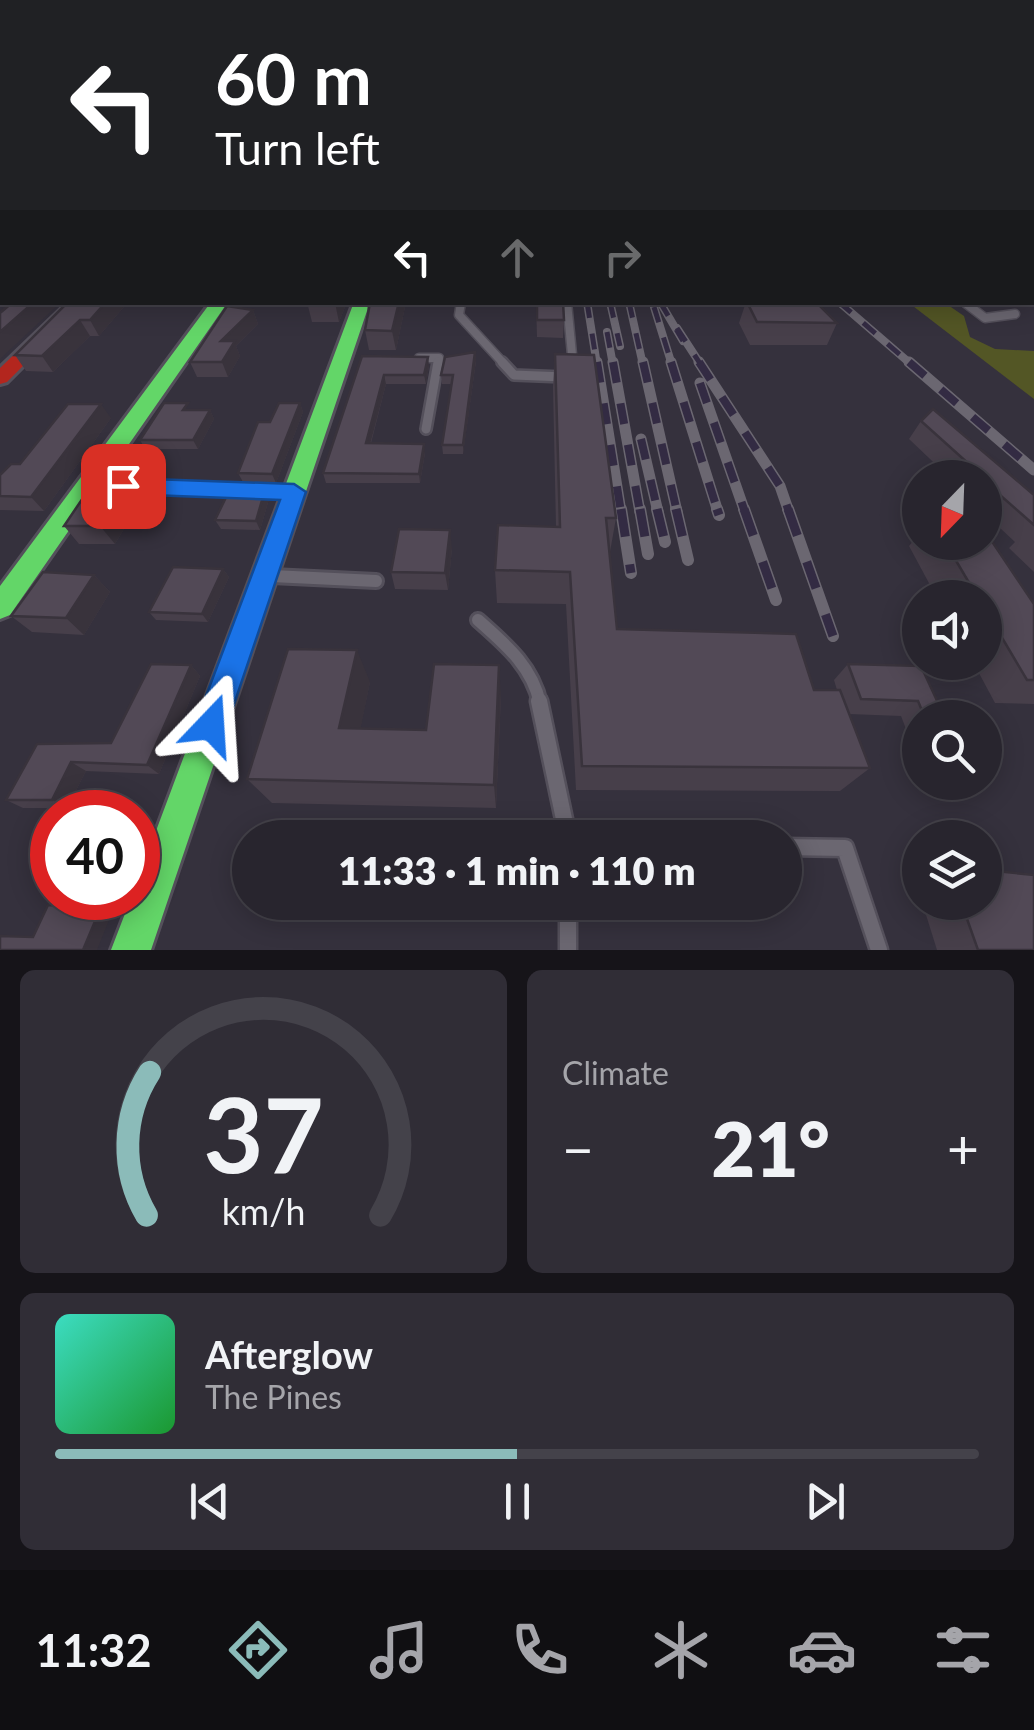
<!DOCTYPE html>
<meta charset="utf-8">
<style>
:root{--surface:#28252e;--page:#302d36;--text:#f1f3f6;--muted:#a5a5aa;--line:#44424a;--accent:#8bbbb9}
body{margin:0;font-family:Lato,sans-serif;background:var(--page);color:var(--text);height:100vh;display:flex;flex-direction:column;font-size:38px;white-space:nowrap}
*{box-sizing:border-box;margin:0}
p{font-size:32px;color:var(--muted)}
.icon{flex:none;width:55px;height:55px;fill:none;stroke:currentColor;stroke-width:2;stroke-linecap:round;stroke-linejoin:round}
.map{position:relative;height:950px;overflow:hidden}
.panel{display:flex;flex-direction:column;gap:20px;padding:20px;background:#161419;flex:1}
.panel>*{flex:none}
.top-card{position:absolute;left:0px;top:0px;width:1035px;height:305px;box-shadow:0 5px 25px #0003,0 0 0 2px var(--line);background:#202124;color:#fff;overflow:hidden}
.needle{width:65px;rotate:203deg}
.buttons{position:absolute;left:902px;top:460px;display:grid;gap:20px}
.buttons a{display:grid;place-items:center;width:100px;height:100px;border-radius:50%;background:var(--surface);box-shadow:0 5px 25px #0003,0 0 0 2px var(--line);font-size:50px}
.speed{position:absolute;left:30px;top:790px;display:flex;gap:20px;font-size:50px;font-weight:700;text-align:center}
.speed>*{display:grid;place-content:center;width:130px;height:130px;border-radius:50%;background:var(--surface);box-shadow:0 5px 25px #0003,0 0 0 2px var(--line);line-height:1}
.speed .limit{border:15px solid #d22;background:#fff;color:#111}
.pin{position:absolute;display:grid;place-items:center;width:85px;height:85px;color:#fff;margin:-42px;border-radius:20px;box-shadow:0 5px 15px #0006}
.me{position:absolute;width:110px;margin:-55px;rotate:20deg;stroke-linejoin:round;filter:drop-shadow(0 0 8px #0008)}
.turn{display:flex;align-items:center;gap:35px;height:210px;padding:0 50px;font-size:45px}
.turn .icon{width:130px;height:130px;stroke-width:2.5}
.turn b{display:block;font-size:70px;line-height:85px}
.lanes{display:flex;align-items:center;height:95px;padding:0 50px;background:#0003;justify-content:center;gap:50px;direction:ltr}
.lanes .off{opacity:.35}
.big{font-size:75px;font-weight:800;line-height:1.1}
.panel .widget{flex:1;display:flex;flex-direction:column;justify-content:center;gap:15px;min-width:0;padding:0 35px;border-radius:15px;background:var(--page)}
.panel .dial{align-items:center;gap:0}
.dial svg{height:260px;overflow:visible;fill:none;stroke:var(--line);stroke-width:7;stroke-linecap:round;text-anchor:middle}
.dial text{fill:var(--text);stroke:none}
.song{display:flex;align-items:center;gap:30px}
.cover{width:120px;height:120px;border-radius:15px;background:linear-gradient(135deg,hsl(170 70% 55%),hsl(130 70% 35%))}
.played{height:10px;border-radius:5px;background:linear-gradient(90deg,var(--accent) 50%,var(--line) 50%)}
.keys{display:flex;justify-content:space-around;direction:ltr}
.heat{display:flex;justify-content:space-between;align-items:center;font-size:55px;direction:ltr}
.panel .tiles{flex:1;display:grid;gap:20px;grid-template-columns:1fr 1fr}
.widget:last-child{grid-column:span 2}
.trip{position:absolute;left:232px;top:820px;width:570px;height:100px;border-radius:50px;background:var(--surface);box-shadow:0 5px 25px #0003,0 0 0 2px var(--line);font-weight:800;line-height:100px;text-align:center}
.menu{display:flex;height:160px;justify-content:space-around;align-items:center;background:#100f12;color:var(--muted)}
.menu .icon{width:70px;height:70px}
.menu .selected{color:var(--accent)}
.menu b{font-size:45px;color:var(--text)}
.map>svg:first-child{display:block}
.forest{fill:#535625}
.lines{fill:none;stroke-linecap:round;stroke-linejoin:round}
.lane-far3-casing{stroke:#54505b;stroke-width:11}
.lane-far2-casing{stroke:#54505b;stroke-width:14}
.lane-far1-casing{stroke:#54505b;stroke-width:18}
.lane-casing{stroke:#54505b;stroke-width:21}
.fast-casing{stroke:#54505b;stroke-width:6}
.jam-casing{stroke:#54505b;stroke-width:6}
.lane-far3{stroke:#6b6771;stroke-width:8}
.lane-far2{stroke:#6b6771;stroke-width:9}
.lane-far1{stroke:#6b6771;stroke-width:12}
.lane{stroke:#6b6771;stroke-width:16}
.fast{fill:#63d668;fill-rule:evenodd}
.jam{fill:#b3261e;fill-rule:evenodd}
.rail-far2-casing{stroke:#6b6771;stroke-width:8}
.rail-far1-casing{stroke:#6b6771;stroke-width:11}
.rail-casing{stroke:#6b6771;stroke-width:12}
.rail-far2{stroke:#332b43;stroke-width:5;stroke-dasharray:16;stroke-linecap:butt}
.rail-far1{stroke:#332b43;stroke-width:8;stroke-dasharray:21;stroke-linecap:butt}
.rail{stroke:#332b43;stroke-width:9;stroke-dasharray:28;stroke-linecap:butt}
.wall{fill:#473f4a}
.shaded-wall{fill:#39333c}
.building{fill:#524956;stroke:#39333c;stroke-width:2.5}
.route{fill:#1a73e8;stroke:#114b97;stroke-width:2.5}
</style>
<div class="map">
<svg width="1034" height="950" viewBox="0 0 1034 950">
<rect width="100%" height="100%" fill="#35313d"/>
<!-- forest -->
<path class="forest" d="M 909,303 L 945,303 L 964,316 L 970,337 L 995,349 L 1034,351 L 1034,399 Z"/>
<g class="lines">
<defs>
<path id="lane-far3" d="M 461,302 L 459,315 L 505,365
M 567,302 L 573,365
M 964,302 L 985,318 L 1015,314
M 419,358 L 439,358 L 438,365"/>
<path id="lane-far2" d="M 502,362 L 514,375 L 564,377
M 573,362 L 573,366
M 426,429 L 438,362
M 90,485 L 288,492"/>
<path id="lane-far1" d="M 272,576 L 376,581
M 478,620 C 505,644 532,666 540,703"/>
<path id="lane" d="M 539,701 L 568,838
M 785,847 L 845,848 L 879,950
M 568,902 L 568,950"/>
<path id="fast" d="M 1032,170 L 1034,170 L 1034,176 L 1032,176 Z
M 211,302 L 228,302 L 10,615 L 0,619 L 0,586 Z
M 354,302 L 370,302 L 151,950 L 111,950 L 131,898 L 138,898 L 138,879 Z"/>
<path id="jam" d="M 69,302 L 87,302 L 7,382 L 0,384 L 0,368 Z"/>
</defs>
<!-- lane-far3 casing -->
<use href="#lane-far3" class="lane-far3-casing"/>
<!-- lane-far2 casing -->
<use href="#lane-far2" class="lane-far2-casing"/>
<!-- lane-far1 casing -->
<use href="#lane-far1" class="lane-far1-casing"/>
<!-- lane casing -->
<use href="#lane" class="lane-casing"/>
<!-- fast casing -->
<use href="#fast" class="fast-casing"/>
<!-- jam casing -->
<use href="#jam" class="jam-casing"/>
<!-- lane-far3 -->
<use href="#lane-far3" class="lane-far3"/>
<!-- lane-far2 -->
<use href="#lane-far2" class="lane-far2"/>
<!-- lane-far1 -->
<use href="#lane-far1" class="lane-far1"/>
<!-- lane -->
<use href="#lane" class="lane"/>
<!-- fast -->
<use href="#fast" class="fast"/>
<!-- jam -->
<use href="#jam" class="jam"/>
<defs>
<path id="rail-far2" d="M 587,302 L 597,365
M 610,302 L 620,346
M 629,302 L 643,365
M 660,302 L 683,341
M 839,302 L 912,365
M 654,307 L 672,365
M 677,328 L 701,365
M 607,332 L 613,365"/>
<path id="rail-far1" d="M 597,362 L 621,512
M 613,362 L 640,512
M 643,362 L 677,512
M 671,362 L 718,512
M 699,362 L 780,486 L 789,512
M 909,362 L 1034,470
M 700,383 L 745,512
M 641,439 L 658,512"/>
<path id="rail" d="M 621,509 L 631,573
M 640,509 L 648,554
M 657,509 L 665,542
M 676,509 L 688,560
M 717,509 L 719,515
M 744,509 L 776,600
M 788,509 L 833,636"/>
</defs>
<!-- rail-far2 casing -->
<use href="#rail-far2" class="rail-far2-casing"/>
<!-- rail-far1 casing -->
<use href="#rail-far1" class="rail-far1-casing"/>
<!-- rail casing -->
<use href="#rail" class="rail-casing"/>
<!-- rail-far2 -->
<use href="#rail-far2" class="rail-far2"/>
<!-- rail-far1 -->
<use href="#rail-far1" class="rail-far1"/>
<!-- rail -->
<use href="#rail" class="rail"/>
</g>
<!-- wall -->
<path class="wall" d="M 68,302 L 128,302 L 99,336 L 90,336 L 53,372 L 26,371 L 15,355 Z
M 307,302 L 347,302 L 339,322 L 312,322 Z
M 367,302 L 406,302 L 396,350 L 369,350 L 365,330 L 368,312 Z
M 536,302 L 564,320 L 563,338 L 537,337 Z
M 746,302 L 816,302 L 837,323 L 827,345 L 750,345 L 739,323 Z
M 253,310 L 258,324 L 236,346 L 240,356 L 228,377 L 197,377 L 190,362 Z
M 475,352 L 476,361 L 463,454 L 443,454 L 442,445 L 452,384 L 442,384 L 441,375 Z
M 555,354 L 616,518 L 610,552 L 617,629 L 814,690 L 837,690 L 834,680 L 848,664 L 921,666 L 945,718 L 920,718 L 920,765 L 901,716 L 849,714 L 870,768 L 840,791 L 576,790 L 566,604 L 497,603 L 495,570 L 556,527 L 553,387 Z
M 362,356 L 429,366 L 426,384 L 386,384 L 371,443 L 425,453 L 420,483 L 326,483 L 323,473 Z
M 300,403 L 303,412 L 276,483 L 243,482 L 238,473 L 270,422 Z
M 210,410 L 214,419 L 198,449 L 145,449 L 140,440 Z
M 111,418 L 44,511 L 0,510 L 0,475 Z
M 921,421 L 1034,495 L 1034,572 L 1009,548 L 1015,542 L 985,514 L 985,478 L 950,478 L 909,439 Z
M 124,489 L 137,507 L 115,544 L 79,544 L 64,526 Z
M 269,499 L 260,530 L 221,529 L 215,520 Z
M 920,533 L 920,542 L 985,542 L 1034,604 L 1034,704 L 995,703 L 973,662 L 985,662 L 985,598 L 937,598 L 909,546 Z
M 452,548 L 448,590 L 395,589 L 391,572 Z
M 223,569 L 229,577 L 208,622 L 156,620 L 149,612 Z
M 94,575 L 110,592 L 84,635 L 32,632 L 11,616 Z
M 191,665 L 200,676 L 159,774 L 86,771 L 67,808 L 23,808 L 6,800 L 37,744 L 111,743 Z
M 370,682 L 360,729 L 426,730 L 501,696 L 496,808 L 272,803 L 247,779 Z
M 985,732 L 998,757 L 985,764 Z
M 920,877 L 920,895 L 915,879 Z
M 922,902 L 985,902 L 1034,950 L 937,950 Z"/>
<!-- shaded-wall -->
<path class="shaded-wall" d="M 2,191 L 2,210 L 0,211 L 0,193 Z
M 2,286 L 2,302 L 12,302 L 11,303 L 0,304 L 0,288 Z
M 34,302 L 61,302 L 0,359 L 0,332 Z
M 106,302 L 128,302 L 99,336 L 90,320 Z
M 347,302 L 339,322 L 335,303 Z
M 399,302 L 406,302 L 396,350 L 392,331 Z
M 253,310 L 258,324 L 236,346 L 240,356 L 228,377 L 222,362 L 221,341 Z
M 80,320 L 90,336 L 53,372 L 42,356 Z
M 475,352 L 476,361 L 463,454 L 463,445 Z
M 428,357 L 429,366 L 426,384 L 424,375 Z
M 384,375 L 386,384 L 368,452 L 366,443 Z
M 300,403 L 303,412 L 276,483 L 272,474 Z
M 101,404 L 111,418 L 44,511 L 31,497 Z
M 210,410 L 214,419 L 198,449 L 193,440 Z
M 424,444 L 425,453 L 420,483 L 419,474 Z
M 124,489 L 137,507 L 115,544 L 100,526 Z
M 265,490 L 269,499 L 260,530 L 256,521 Z
M 450,530 L 452,548 L 448,590 L 445,573 Z
M 223,569 L 229,577 L 208,622 L 202,614 Z
M 94,575 L 110,592 L 84,635 L 66,618 Z
M 357,650 L 370,682 L 355,756 L 339,728 Z
M 191,665 L 200,676 L 159,774 L 147,765 Z
M 499,665 L 501,696 L 496,808 L 494,785 Z
M 71,762 L 86,771 L 67,808 L 52,800 Z
M 101,907 L 113,910 L 97,950 L 83,950 Z"/>
<!-- building -->
<path class="building" d="M 0,162 L 2,162 L 2,191 L 0,193 Z
M 0,218 L 2,218 L 2,286 L 0,288 Z
M 13,302 L 34,302 L 0,332 L 0,313 Z
M 68,302 L 106,302 L 90,320 L 80,320 L 42,356 L 15,355 Z
M 367,302 L 399,302 L 392,331 L 365,330 L 370,303 Z
M 537,302 L 563,302 L 564,320 L 537,320 Z
M 747,302 L 816,302 L 837,323 L 757,322 Z
M 227,306 L 253,310 L 221,341 L 235,341 L 222,362 L 190,362 Z
M 475,352 L 463,445 L 442,445 L 453,375 L 441,375 L 445,357 Z
M 555,354 L 594,355 L 616,518 L 606,518 L 617,629 L 796,634 L 814,690 L 840,690 L 870,768 L 582,766 L 570,572 L 495,570 L 498,525 L 560,527 Z
M 362,356 L 428,357 L 424,375 L 384,375 L 366,443 L 424,444 L 419,474 L 323,473 Z
M 164,403 L 188,403 L 183,410 L 210,410 L 193,440 L 140,440 Z
M 279,403 L 300,403 L 272,474 L 238,473 L 258,422 L 270,422 Z
M 68,404 L 101,404 L 31,497 L 0,496 L 0,475 L 11,464 L 20,464 Z
M 933,409 L 1034,495 L 1034,525 L 991,487 L 985,488 L 985,478 L 972,478 L 959,467 L 970,465 L 921,421 Z
M 89,489 L 124,489 L 100,526 L 64,526 Z
M 230,489 L 265,490 L 256,521 L 215,520 Z
M 399,529 L 450,530 L 445,573 L 391,572 Z
M 985,531 L 1034,604 L 1034,680 L 1027,680 L 985,609 L 985,598 L 978,598 L 945,542 L 985,542 Z
M 173,567 L 223,569 L 202,614 L 149,612 Z
M 43,572 L 94,575 L 66,618 L 11,616 Z
M 288,649 L 357,650 L 339,728 L 426,730 L 434,664 L 499,665 L 494,785 L 247,779 Z
M 151,664 L 191,665 L 147,765 L 71,762 L 52,800 L 6,800 L 37,744 L 111,743 Z
M 848,664 L 921,666 L 945,718 L 925,718 L 918,701 L 861,699 Z
M 985,732 L 998,757 L 985,757 Z
M 985,870 L 1034,875 L 1034,950 L 978,950 L 961,902 L 985,902 Z
M 48,905 L 101,907 L 83,950 L 0,950 L 0,936 L 33,937 Z"/>
<!-- sky -->
<linearGradient id="sky" x2="0" y2="1"><stop stop-color="#1d1b22"/><stop offset="0.55" stop-color="#4b4e62"/><stop offset="1" stop-color="#4b4e62" stop-opacity="0"/></linearGradient>
<rect width="1034" height="295" fill="url(#sky)"/>
<!-- route -->
<path class="route" d="M 123,478 L 294,484 L 306,492 L 227,725 L 223,737 L 211,741 L 200,737 L 195,725 L 280,500 L 123,494 L 111,486 Z"/>
</svg>
<div class="buttons">
<a><svg class="needle" viewBox="-14 -14 28 28"><path d="M0-13l5 13h-10z" fill="#e53935"/><path d="M0 13l5-13h-10z" fill="#a5a5aa"/></svg></a>
<a><svg class="icon" aria-label="sound" viewBox="0 0 24 24"><path d="M4 9h4l5-4v14l-5-4H4zM17 9q2 3 0 6"/></svg></a>
<a><svg class="icon" aria-label="search" viewBox="0 0 24 24"><circle cx="10" cy="10" r="6"/><path d="M15 15l6 6"/></svg></a>
<a><svg class="icon" aria-label="layers" viewBox="0 0 24 24"><path d="M12 4l9 5-9 5-9-5zM3 14l9 5 9-5"/></svg></a>
</div>
<div class="speed"><div class="limit">40</div></div>
<div class="pin" style="left:123px;top:486px;background:#d93025"><svg class="icon" aria-label="arrive" viewBox="0 0 24 24"><path d="M6 21V4h12l-3 4 3 4H6"/></svg></div>
<svg class="me" style="left:211px;top:725px" viewBox="-20 -20 40 40"><path d="M0-17L14 15 0 8-14 15z" fill="#1a73e8" stroke="#fff" stroke-width="4"/></svg>
<div class="trip">11:33 · 1 min · 110 m</div>
<div class="top-card">
<div class="turn"><svg class="icon" aria-label="left" viewBox="0 0 24 24"><path d="M17 20v-9H6M10 6l-5 5 5 5"/></svg><div><b>60 m</b>Turn left</div></div>
<div class="lanes"><svg class="icon" aria-label="left" viewBox="0 0 24 24"><path d="M17 20v-9H6M10 6l-5 5 5 5"/></svg><svg class="icon off" aria-label="ahead" viewBox="0 0 24 24"><path d="M12 20V5M6 11l6-6 6 6"/></svg><svg class="icon off" aria-label="right" viewBox="0 0 24 24"><path d="M7 20v-9h11M14 6l5 5-5 5"/></svg></div>
</div>
</div>
<section class="panel">
<div class="tiles">
<div class="widget dial"><svg viewBox="0 0 100 80">
<path d="M14 69A42 42 0 1 1 86 69"/>
<path d="M14 69A42 42 0 0 1 15 25" stroke="#8bbbb9"/>
<text x="50" y="56" font-size="32" font-weight="700">37</text>
<text x="50" y="72" font-size="11">km/h</text>
</svg></div>
<div class="widget"><p>Climate</p>
<div class="heat"><a>−</a><b class="big">21°</b><a>+</a></div>
</div>
<div class="widget">
<div class="song"><i class="cover"></i><div><b>Afterglow</b><p>The Pines</p></div></div>
<div class="played"></div>
<div class="keys"><svg class="icon" aria-label="previous" viewBox="0 0 24 24"><path d="M18 5L8 12l10 7zM5 5v14"/></svg><svg class="icon" aria-label="pause" viewBox="0 0 24 24"><path d="M8 5v14M16 5v14"/></svg><svg class="icon" aria-label="next" viewBox="0 0 24 24"><path d="M6 5l10 7-10 7zM19 5v14"/></svg></div>
</div>
</div>
</section>
<nav class="menu">
<b>11:32</b>
<svg class="icon selected" aria-label="directions" viewBox="0 0 24 24"><path d="M12 3l9 9-9 9-9-9zM9 14v-3h6M13 9l2 2-2 2"/></svg>
<svg class="icon" aria-label="music" viewBox="0 0 24 24"><path d="M9 18V5l10-2v13"/><circle cx="6" cy="18" r="3"/><circle cx="16" cy="16" r="3"/></svg>
<svg class="icon" aria-label="phone" viewBox="0 0 24 24"><path d="M5 4h4l2 5-3 2q2 4 5 5l2-3 5 2v4C11 20 4 13 5 4z"/></svg>
<svg class="icon" aria-label="climate" viewBox="0 0 24 24"><path d="M12 3v18M4 7l16 10M4 17L20 7"/></svg>
<svg class="icon" aria-label="car" viewBox="0 0 24 24"><path d="M5 17H2v-5l4-1 3-4h7l3 4 3 1v5h-3M9 17h6M6 11h13"/><circle cx="7" cy="17" r="2"/><circle cx="17" cy="17" r="2"/></svg>
<svg class="icon" aria-label="filters" viewBox="0 0 24 24"><path d="M4 7h16M4 17h16"/><circle cx="9" cy="7" r="2"/><circle cx="15" cy="17" r="2"/></svg>
</nav>
